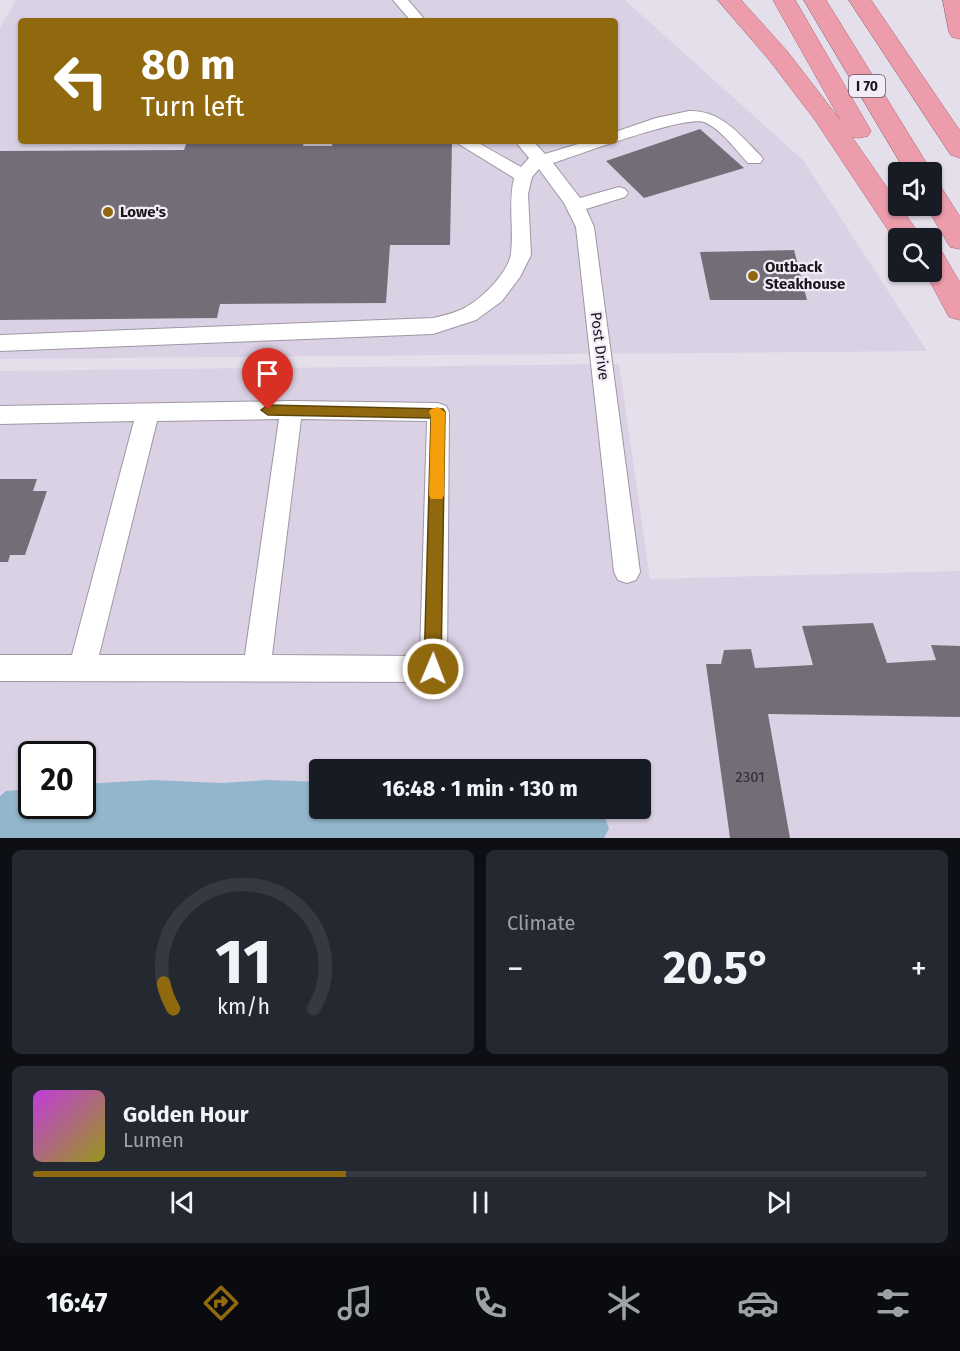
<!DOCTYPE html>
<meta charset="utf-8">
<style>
:root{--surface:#171b24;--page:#242831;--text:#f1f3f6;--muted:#9ea1a6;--line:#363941;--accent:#90690f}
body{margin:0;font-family:"Fira Sans",sans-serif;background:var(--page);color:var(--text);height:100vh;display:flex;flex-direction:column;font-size:22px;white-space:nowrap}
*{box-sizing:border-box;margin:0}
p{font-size:20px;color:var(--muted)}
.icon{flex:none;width:33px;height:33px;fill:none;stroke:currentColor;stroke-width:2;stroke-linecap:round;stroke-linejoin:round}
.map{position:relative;height:838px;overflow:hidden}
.drawer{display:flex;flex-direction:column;gap:12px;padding:12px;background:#0d0f14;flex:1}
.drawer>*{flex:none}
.guide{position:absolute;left:18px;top:18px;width:600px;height:126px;border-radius:6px;box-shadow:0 2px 4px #0004;background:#90690f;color:#fff;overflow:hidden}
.fabs{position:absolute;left:888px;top:162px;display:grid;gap:12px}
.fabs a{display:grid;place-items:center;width:54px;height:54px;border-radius:6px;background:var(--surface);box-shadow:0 2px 4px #0004;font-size:30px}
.speed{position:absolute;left:18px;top:741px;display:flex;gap:12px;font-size:30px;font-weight:700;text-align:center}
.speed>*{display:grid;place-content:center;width:78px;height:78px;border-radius:50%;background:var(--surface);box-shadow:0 2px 4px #0004;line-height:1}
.speed .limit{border:3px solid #111;border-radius:9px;background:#fff;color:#111}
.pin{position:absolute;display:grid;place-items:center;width:51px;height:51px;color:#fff;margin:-62px -26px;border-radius:50% 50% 50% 0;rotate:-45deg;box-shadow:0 0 6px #0007}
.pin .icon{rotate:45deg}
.me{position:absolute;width:66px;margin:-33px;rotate:1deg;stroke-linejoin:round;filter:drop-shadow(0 0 4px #0008)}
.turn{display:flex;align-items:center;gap:21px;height:126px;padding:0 24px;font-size:27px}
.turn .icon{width:78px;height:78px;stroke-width:2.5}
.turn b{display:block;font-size:42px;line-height:51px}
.big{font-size:45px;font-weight:700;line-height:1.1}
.drawer .card{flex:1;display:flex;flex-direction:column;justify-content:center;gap:9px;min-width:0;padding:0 21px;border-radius:9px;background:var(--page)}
.drawer .dial{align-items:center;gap:0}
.dial svg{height:156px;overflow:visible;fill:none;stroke:var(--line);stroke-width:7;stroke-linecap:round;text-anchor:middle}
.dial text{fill:var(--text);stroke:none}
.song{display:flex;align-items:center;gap:18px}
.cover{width:72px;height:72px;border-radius:9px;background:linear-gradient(135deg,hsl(290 70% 55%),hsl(60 70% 35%))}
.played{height:6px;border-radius:3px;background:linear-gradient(90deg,var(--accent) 35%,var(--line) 35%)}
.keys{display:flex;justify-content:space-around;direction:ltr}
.heat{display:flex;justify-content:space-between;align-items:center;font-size:33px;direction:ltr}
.drawer .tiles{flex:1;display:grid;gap:12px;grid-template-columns:1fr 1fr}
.card:last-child{grid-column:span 2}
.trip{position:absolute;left:309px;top:759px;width:342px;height:60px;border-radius:6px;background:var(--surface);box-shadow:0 2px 4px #0004;font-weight:700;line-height:60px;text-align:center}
.menu{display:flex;height:96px;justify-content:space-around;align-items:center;background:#090b0e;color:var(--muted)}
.menu .icon{width:42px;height:42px}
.menu .active{color:var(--accent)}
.menu b{font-size:27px;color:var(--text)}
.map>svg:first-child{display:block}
.built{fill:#dbd1e5;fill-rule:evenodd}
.water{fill:#92b7cc}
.building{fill:#736d78}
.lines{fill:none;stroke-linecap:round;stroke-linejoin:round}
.minor-casing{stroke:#9d97a3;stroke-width:2}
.highway-casing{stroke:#a26d79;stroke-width:1}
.minor{fill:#fff;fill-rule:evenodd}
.highway{fill:#ec9cab;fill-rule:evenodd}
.route{fill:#90690f;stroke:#5e440a;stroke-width:1.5}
.slow{fill:#f59e0b}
.poi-dot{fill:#90690f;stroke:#f2ebf8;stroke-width:2}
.labels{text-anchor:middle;stroke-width:4.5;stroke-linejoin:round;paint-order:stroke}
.shield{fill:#f2ebf8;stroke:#5a575d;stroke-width:1.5}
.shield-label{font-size:14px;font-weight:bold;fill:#19171b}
.poi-label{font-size:15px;font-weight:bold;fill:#19171b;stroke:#f2ebf8;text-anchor:start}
.street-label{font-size:15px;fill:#19171b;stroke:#f2ebf8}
.near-number-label{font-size:15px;fill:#302c32}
</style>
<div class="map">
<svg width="960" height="838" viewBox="0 0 960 838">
<rect width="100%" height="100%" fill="#e5deeb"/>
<!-- built -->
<path class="built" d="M 16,0 L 625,0 L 803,160 L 927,351 L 0,359 L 0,28 ZM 21,21 L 615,21 L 615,141 L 21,141 Z
M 619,364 L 650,579 L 960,571 L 960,838 L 0,838 L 0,371 ZM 32,754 L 82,754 L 82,806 L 32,806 ZM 320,770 L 640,770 L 640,808 L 320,808 Z"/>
<!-- water -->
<path class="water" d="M 152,780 L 222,783 L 268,780 L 319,782 L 320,808 L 602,809 L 609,829 L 604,838 L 0,838 L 0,796 L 6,791 L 31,789 L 32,806 L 82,806 L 83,784 Z"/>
<!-- building -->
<path class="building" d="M 700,129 L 744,168 L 644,198 L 606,161 Z
M 187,141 L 304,141 L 303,146 L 332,146 L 333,141 L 452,141 L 450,245 L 390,245 L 386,303 L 220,304 L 217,318 L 0,320 L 0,151 L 184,150 Z
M 794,250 L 807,300 L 710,300 L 700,252 Z
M 0,479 L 37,479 L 33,491 L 47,491 L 25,555 L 10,555 L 8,562 L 0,562 Z
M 873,623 L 887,663 L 936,660 L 931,645 L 960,646 L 960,717 L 768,714 L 790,838 L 730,838 L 706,664 L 721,664 L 724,650 L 751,649 L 755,668 L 813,665 L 802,626 Z"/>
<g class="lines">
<defs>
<path id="minor" d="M 393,0 L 408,0 L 426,21 L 411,21 Z
M 689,111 C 721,110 739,134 760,155 L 763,159 L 760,163 L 748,163 C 736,150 720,128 704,122 C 685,115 578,155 553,163 L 580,198 L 619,187 L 625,189 L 628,193 L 625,197 L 586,209 L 594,227 L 640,572 L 636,580 L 627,583 L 618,580 L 614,572 L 576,227 L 564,203 L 539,169 L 532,177 L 528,194 L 531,255 L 520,277 L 502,301 L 476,320 L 433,334 L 0,351 L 0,335 L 433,318 C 442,316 451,314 460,310 C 478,303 509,273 511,253 C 514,227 508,203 514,178 L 454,141 L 475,141 L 521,167 L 529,158 L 515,141 L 533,141 L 545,154 L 588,141 L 615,141 L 615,132 L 656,118 Z
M 291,401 L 438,403 L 446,406 L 449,412 L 447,669 L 443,678 L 433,682 L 0,681 L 0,655 L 72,655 L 134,421 L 0,424 L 0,406 ZM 279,419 L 245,655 L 99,655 L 157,421 ZM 301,419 L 427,421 L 420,656 L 272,655 Z"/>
<path id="highway" d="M 718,0 L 741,0 L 787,51 L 841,121 L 773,0 L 795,0 L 871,131 L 868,136 L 859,138 L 852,137 L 922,238 L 898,238 L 898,245 L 815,120 L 770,61 Z
M 804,0 L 826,0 L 932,172 L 932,173 L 906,172 Z
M 849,0 L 871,0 L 960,131 L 960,158 L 951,155 Z
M 943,0 L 960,0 L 960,39 L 952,37 L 949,32 Z
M 932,184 L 941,187 L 960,217 L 960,249 L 950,247 L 926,206 L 932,206 Z
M 932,249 L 942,252 L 960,283 L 960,320 L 949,317 L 925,272 L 932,272 Z"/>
</defs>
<!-- minor casing -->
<use href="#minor" class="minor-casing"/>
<!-- highway casing -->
<use href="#highway" class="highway-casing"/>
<!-- minor -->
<use href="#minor" class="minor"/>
<!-- highway -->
<use href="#highway" class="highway"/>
</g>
<!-- route -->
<path class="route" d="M 268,405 L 443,409 L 445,412 L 441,669 L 438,674 L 433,677 L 427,674 L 424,669 L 431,418 L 268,415 L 261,410 Z"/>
<!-- slow -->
<path class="slow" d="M 438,407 L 445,412 L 444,495 L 442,499 L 431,499 L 429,495 L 431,416 L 429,412 L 431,409 Z"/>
<!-- markers -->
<g class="poi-dot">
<circle cx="108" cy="212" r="6"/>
<circle cx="753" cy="276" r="6"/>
</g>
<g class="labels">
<!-- shield labels -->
<rect class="shield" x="849" y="75" width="36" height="22" rx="4.5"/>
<g class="shield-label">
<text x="867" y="91">I 70</text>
</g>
<!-- poi labels -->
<g class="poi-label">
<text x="120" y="217">Lowe's</text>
<text x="765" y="272">Outback<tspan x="765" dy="17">Steakhouse</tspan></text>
</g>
<!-- street labels -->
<g class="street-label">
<text transform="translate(600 346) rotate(83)" y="5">Post Drive</text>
</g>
<!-- near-number labels -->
<g class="near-number-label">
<text x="750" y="782">2301</text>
</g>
</g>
</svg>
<div class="fabs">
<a><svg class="icon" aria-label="sound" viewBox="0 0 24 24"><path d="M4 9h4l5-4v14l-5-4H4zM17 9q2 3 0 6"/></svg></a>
<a><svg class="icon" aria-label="search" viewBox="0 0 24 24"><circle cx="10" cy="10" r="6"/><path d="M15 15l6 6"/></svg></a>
</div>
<div class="speed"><div class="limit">20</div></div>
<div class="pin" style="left:268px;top:410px;background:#d93025"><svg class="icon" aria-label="arrive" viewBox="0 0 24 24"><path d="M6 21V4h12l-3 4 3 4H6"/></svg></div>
<svg class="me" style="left:433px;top:669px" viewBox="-20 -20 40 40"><circle r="17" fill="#90690f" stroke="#fff" stroke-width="3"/><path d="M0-11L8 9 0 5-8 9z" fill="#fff"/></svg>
<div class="trip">16:48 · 1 min · 130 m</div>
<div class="guide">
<div class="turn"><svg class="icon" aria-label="left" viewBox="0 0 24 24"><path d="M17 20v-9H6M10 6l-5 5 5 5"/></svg><div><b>80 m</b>Turn left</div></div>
</div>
</div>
<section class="drawer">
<div class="tiles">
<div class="card dial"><svg viewBox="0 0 100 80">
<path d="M14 69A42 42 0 1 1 86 69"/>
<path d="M14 69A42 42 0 0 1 9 56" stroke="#90690f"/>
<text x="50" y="56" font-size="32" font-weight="700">11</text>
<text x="50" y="72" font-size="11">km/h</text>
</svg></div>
<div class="card"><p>Climate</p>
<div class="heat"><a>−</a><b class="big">20.5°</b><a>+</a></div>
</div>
<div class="card">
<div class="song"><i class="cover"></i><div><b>Golden Hour</b><p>Lumen</p></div></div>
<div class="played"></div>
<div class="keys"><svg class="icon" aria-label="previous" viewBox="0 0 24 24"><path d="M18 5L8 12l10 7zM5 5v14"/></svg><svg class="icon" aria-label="pause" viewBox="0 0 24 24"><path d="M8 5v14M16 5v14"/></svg><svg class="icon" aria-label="next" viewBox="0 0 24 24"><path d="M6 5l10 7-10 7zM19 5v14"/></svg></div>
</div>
</div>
</section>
<nav class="menu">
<b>16:47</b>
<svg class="icon active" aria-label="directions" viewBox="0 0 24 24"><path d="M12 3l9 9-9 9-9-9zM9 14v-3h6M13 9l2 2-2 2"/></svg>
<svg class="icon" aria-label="music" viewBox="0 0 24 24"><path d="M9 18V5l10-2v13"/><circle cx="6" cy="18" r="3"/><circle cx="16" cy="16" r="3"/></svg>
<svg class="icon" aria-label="phone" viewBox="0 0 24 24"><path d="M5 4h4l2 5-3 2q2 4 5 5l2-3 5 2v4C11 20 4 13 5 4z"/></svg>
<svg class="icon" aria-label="climate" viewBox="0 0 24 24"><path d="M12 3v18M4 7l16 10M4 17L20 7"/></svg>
<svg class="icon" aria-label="car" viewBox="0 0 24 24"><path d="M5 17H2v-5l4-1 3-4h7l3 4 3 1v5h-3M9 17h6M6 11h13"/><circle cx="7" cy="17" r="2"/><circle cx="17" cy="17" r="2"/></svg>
<svg class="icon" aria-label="filters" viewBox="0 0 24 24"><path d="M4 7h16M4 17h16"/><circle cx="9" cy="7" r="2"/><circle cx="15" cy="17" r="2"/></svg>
</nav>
